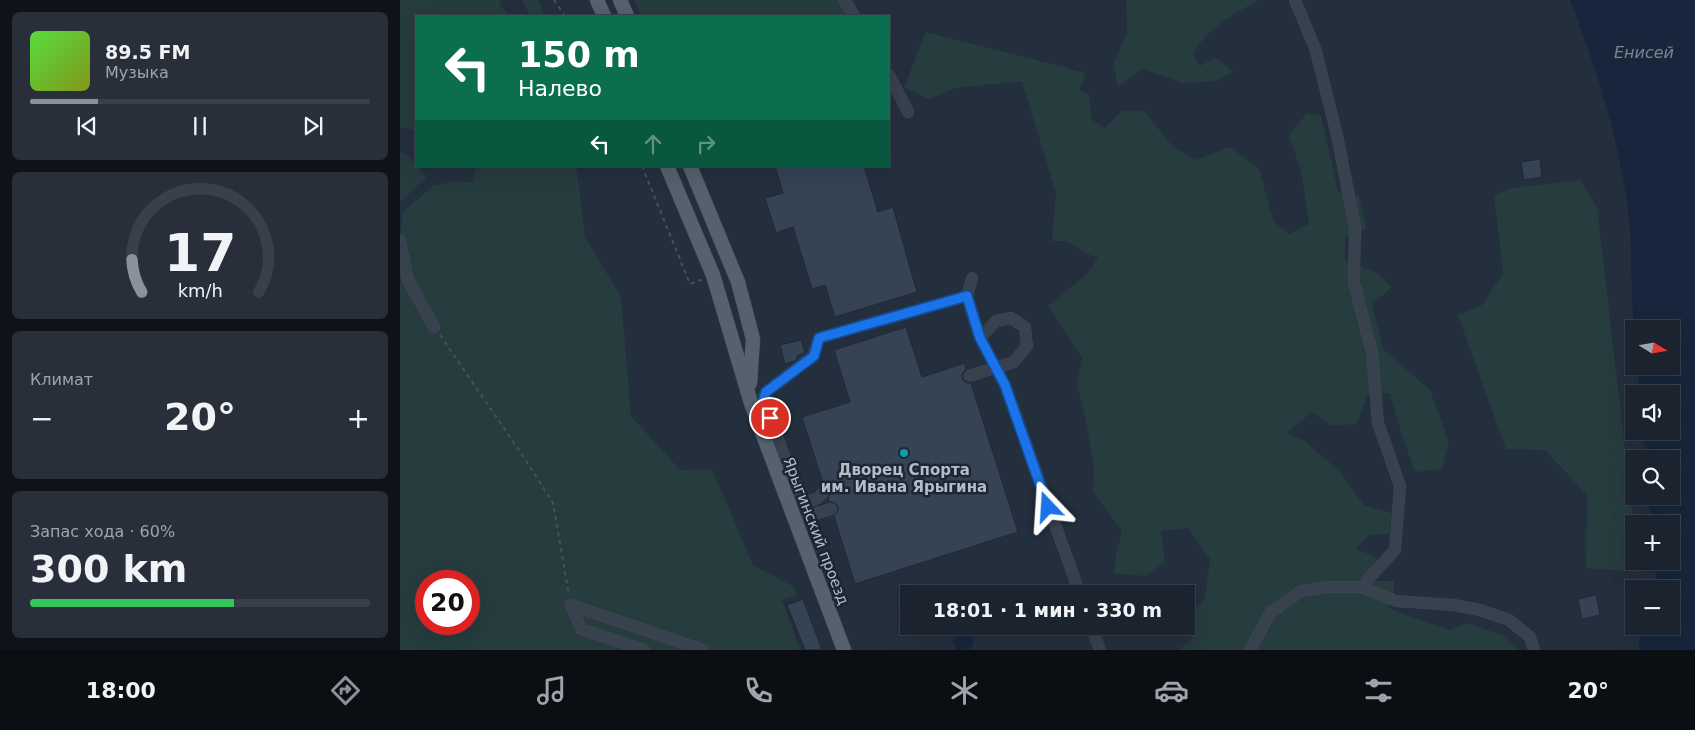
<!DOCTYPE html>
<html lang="ru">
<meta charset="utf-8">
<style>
:root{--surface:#1b232e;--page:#282f3a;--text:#f1f3f6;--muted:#a0a4aa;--line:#39404a;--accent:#8c9099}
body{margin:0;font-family:"DejaVu Sans",sans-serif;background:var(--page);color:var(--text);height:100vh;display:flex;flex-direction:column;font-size:19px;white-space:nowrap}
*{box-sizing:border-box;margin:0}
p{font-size:16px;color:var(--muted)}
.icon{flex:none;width:28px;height:28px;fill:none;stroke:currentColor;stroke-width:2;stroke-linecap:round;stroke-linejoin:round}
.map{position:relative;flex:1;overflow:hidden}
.side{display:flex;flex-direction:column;gap:12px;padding:12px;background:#0f1319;width:400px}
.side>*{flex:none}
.banner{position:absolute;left:15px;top:15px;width:475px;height:152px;border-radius:0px;box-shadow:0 5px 20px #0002,0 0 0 1px var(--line);background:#0b6e4f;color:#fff;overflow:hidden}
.needle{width:32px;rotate:101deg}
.buttons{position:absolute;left:1225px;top:320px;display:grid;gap:10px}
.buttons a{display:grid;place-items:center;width:55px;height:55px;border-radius:0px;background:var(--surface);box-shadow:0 5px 20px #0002,0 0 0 1px var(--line);font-size:25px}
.speed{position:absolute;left:15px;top:570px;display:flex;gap:10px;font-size:25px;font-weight:700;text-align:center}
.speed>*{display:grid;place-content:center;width:65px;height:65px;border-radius:50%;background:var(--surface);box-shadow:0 5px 20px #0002,0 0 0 1px var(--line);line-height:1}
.speed .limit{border:8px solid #d22;background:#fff;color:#111}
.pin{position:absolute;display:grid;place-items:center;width:42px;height:42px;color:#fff;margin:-21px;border:2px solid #fff;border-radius:50%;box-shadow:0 1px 5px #0007}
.me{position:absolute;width:55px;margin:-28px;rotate:340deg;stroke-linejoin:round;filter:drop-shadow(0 0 4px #0008)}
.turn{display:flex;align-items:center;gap:18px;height:105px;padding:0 20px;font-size:22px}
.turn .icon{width:65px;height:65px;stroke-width:2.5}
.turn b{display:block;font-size:35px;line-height:42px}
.lanes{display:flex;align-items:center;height:48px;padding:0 20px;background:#0003;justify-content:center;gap:25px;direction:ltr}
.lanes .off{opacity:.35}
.big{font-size:38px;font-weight:700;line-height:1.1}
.side .widget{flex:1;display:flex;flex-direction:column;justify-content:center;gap:8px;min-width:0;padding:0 18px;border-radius:8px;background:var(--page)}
.side .dial{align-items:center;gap:0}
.dial svg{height:130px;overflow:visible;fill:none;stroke:var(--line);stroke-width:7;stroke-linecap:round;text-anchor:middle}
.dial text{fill:var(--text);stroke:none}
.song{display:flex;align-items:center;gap:15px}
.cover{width:60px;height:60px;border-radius:8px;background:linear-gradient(135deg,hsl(110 70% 55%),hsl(70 70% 35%))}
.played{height:5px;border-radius:2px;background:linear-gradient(90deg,var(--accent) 20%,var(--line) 20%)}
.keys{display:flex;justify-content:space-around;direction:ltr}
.heat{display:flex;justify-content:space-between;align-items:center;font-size:28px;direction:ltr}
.charge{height:8px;border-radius:4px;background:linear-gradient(90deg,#34c759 60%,var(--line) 0)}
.trip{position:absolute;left:500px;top:585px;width:295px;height:50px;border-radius:0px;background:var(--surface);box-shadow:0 5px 20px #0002,0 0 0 1px var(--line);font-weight:700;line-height:50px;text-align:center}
.dock{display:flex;height:80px;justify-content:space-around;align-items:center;background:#0b0e12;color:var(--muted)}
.dock .icon{width:35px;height:35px}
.dock .on{color:var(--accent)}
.dock b{font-size:22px;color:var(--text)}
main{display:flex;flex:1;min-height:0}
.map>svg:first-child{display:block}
.green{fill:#263c3f;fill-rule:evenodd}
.water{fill:#17263c}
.building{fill:#364354;stroke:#1f2835}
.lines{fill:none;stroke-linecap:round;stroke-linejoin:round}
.minor-casing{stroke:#414a57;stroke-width:12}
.major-casing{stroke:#414a57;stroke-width:15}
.path{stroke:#3f5557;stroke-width:2;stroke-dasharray:4 4;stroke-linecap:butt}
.minor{stroke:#38414e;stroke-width:11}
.major{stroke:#56606e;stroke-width:14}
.minor-bridge-casing{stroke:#414a57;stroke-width:12;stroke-linecap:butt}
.minor-bridge{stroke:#38414e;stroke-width:11}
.route-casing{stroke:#114b97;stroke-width:12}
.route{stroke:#1a73e8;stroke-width:9}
.culture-dot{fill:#0f9aa8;stroke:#1d2633;stroke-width:2}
.labels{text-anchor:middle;stroke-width:5;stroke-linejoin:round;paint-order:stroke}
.poi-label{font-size:15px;font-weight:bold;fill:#b4bcc9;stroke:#1d2633}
.street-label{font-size:15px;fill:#b4bcc9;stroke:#1d2633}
.water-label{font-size:16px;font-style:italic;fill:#6d86a8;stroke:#1d2633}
</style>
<main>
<section class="side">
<div class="widget">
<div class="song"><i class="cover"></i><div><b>89.5 FM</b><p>Музыка</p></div></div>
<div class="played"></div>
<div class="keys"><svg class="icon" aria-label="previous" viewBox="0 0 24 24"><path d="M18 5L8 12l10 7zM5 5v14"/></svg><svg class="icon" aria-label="pause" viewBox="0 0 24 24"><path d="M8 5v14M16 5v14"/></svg><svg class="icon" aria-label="next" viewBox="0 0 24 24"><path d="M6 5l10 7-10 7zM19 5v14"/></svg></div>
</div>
<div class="widget dial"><svg viewBox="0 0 100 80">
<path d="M14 69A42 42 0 1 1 86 69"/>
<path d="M14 69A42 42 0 0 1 8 49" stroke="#8c9099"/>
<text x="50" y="56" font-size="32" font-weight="700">17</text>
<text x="50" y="72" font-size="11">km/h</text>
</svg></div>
<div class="widget"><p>Климат</p>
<div class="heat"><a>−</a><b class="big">20°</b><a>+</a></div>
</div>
<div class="widget"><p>Запас хода · 60%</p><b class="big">300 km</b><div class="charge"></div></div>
</section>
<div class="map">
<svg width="1295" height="650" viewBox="0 0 1295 650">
<rect width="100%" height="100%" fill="#242f3e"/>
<!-- green -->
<path class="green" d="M 0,0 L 100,0 L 100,5 L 110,16 L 16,16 L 16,131 L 0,127 Z
M 122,0 L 139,0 L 144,16 L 130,16 Z
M 234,0 L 454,0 L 460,16 L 241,16 Z
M 726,0 L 859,0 C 830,16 812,25 793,53 L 800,66 L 815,57 L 833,71 L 817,81 L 783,83 L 742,69 L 718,87 L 713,64 L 727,34 Z
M 526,32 L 686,73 L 679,91 L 689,94 L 691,119 L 705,128 L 723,110 L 744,111 L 773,147 L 795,160 L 830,147 L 859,169 L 874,222 L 889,234 L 909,224 L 901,171 L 889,136 L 907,113 L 921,116 L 938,192 L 959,196 L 966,228 L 945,238 L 945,261 L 978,273 L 992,287 L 972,304 L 983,349 L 1030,390 L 1049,443 L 1042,469 L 1015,472 L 998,423 L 990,393 L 968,394 L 956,424 L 931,426 L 912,412 L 886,433 L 905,441 L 939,471 L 964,505 L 992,513 L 989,534 L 969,535 L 955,549 L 977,557 L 975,581 L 994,581 L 994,595 L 987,606 L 998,612 L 1049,630 L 1067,623 L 1102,635 L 1119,650 L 779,650 L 792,639 L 794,611 L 805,598 L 810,559 L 788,528 L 761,531 L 765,561 L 747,576 L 714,574 L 715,561 L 722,531 L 693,492 L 694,468 L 685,416 L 677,385 L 682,358 L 648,306 L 687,274 L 698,257 L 686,254 L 667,241 L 652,241 L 656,194 L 622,81 L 556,88 L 529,99 L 504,87 Z
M 0,152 L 6,154 L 27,177 L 0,202 Z
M 76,166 L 176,166 L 185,237 L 221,297 L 231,416 L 280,470 L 312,469 L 353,565 L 394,587 L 396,596 L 382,600 L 400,650 L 0,650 L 0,235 L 3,212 L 33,186 L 56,181 L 73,183 ZM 26,581 L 69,581 L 69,624 L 26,624 Z
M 1180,180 L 1197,207 L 1234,526 L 1234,561 L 1238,561 L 1239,572 L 1186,568 L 1187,495 L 1145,450 L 1106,449 L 1058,315 L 1081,306 L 1103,274 L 1094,195 L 1112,188 Z"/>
<!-- water -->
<path class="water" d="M 1170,0 L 1295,0 L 1295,650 L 1239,650 L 1240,626 L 1271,626 L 1271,589 L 1255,589 L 1256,576 L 1255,561 L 1271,561 L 1271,524 L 1251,524 L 1249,496 L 1271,496 L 1271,459 L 1246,459 L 1243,431 L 1271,431 L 1271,394 L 1240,394 L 1237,366 L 1271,366 L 1271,329 L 1234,329 C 1230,289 1233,248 1228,208 C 1218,136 1196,67 1170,0 Z
M 549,626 L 562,626 L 563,632 L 572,636 L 574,643 L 571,649 L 556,650 L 553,641 L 559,633 L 558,628 Z"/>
<!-- building -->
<path class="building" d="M 1140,159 L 1142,177 L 1124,180 L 1121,162 Z
M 375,166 L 464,166 L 478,212 L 493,207 L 517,292 L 435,317 L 425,285 L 412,289 L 393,227 L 376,233 L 365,198 L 383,193 Z
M 506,327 L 522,377 L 565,363 L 566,369 L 562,374 L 562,379 L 567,383 L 571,383 L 618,532 L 455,584 L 434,516 L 438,511 L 438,506 L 433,502 L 429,502 L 428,498 L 432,491 L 432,487 L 429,484 L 423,483 L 402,417 L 450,402 L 434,350 Z
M 401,340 L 405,353 L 397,356 L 398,358 L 394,361 L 385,364 L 380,345 Z
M 1196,595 L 1200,615 L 1182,619 L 1178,599 Z
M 403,599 L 422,650 L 405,650 L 387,605 Z"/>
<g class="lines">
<defs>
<path id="minor" d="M 444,0 L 454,16
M 895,0 L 916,51 L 937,135 L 955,227 L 954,283 L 972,352 L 978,423 L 1000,486 L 995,550 L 961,587
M 489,75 L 508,112
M 0,241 L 8,280 L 34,327
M 572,278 L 567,296 L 580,338 L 605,385 L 680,594
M 580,338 L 596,321 L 611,318 L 625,327 L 627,346 L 614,362
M 425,490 C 419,499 412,504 401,498 L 363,402 L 366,392 L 413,356 L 419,338 L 567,296
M 407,516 L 431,509
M 171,605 L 303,650
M 171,605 L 181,629 L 244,650
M 691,626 L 700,650
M 850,650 L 871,612 L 901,591 L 929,587 L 961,587 L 996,601 L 1054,605 L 1080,610 L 1109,620 L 1130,637 L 1134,650"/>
<path id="major" d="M 197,0 L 204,16
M 220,0 L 227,16
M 267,166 L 313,275 L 351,403 L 444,650
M 290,166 L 338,282 L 353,339 L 350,383"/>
</defs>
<!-- minor casing -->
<use href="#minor" class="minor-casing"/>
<!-- major casing -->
<use href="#major" class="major-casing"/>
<!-- path -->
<path class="path" d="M 154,0 L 165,16
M 242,166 L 290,284 L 303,279
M 40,335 L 123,456 L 153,503 L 169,595
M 412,526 L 415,535"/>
<!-- minor -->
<use href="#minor" class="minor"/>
<!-- major -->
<use href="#major" class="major"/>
<defs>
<path id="minor-bridge" d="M 569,376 L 614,362"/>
</defs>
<!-- minor-bridge casing -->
<use href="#minor-bridge" class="minor-bridge-casing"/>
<!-- minor-bridge -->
<use href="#minor-bridge" class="minor-bridge"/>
</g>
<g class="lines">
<defs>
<path id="route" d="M 370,418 L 363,402 L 366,392 L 414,356 L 419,338 L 567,296 L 580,338 L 605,385 L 648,507"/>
</defs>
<!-- route casing -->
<use href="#route" class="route-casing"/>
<!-- route -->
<use href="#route" class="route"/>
</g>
<!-- markers -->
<circle class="culture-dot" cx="504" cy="453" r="5"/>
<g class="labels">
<!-- poi labels -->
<g class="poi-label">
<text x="504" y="475">Дворец Спорта<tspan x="504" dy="17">им. Ивана Ярыгина</tspan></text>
</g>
<!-- street labels -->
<g class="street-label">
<text transform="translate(416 531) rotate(69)" y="5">Ярыгинский проезд</text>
</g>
<!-- water labels -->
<g class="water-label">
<text x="1244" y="58">Енисей</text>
</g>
</g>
</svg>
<div class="buttons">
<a><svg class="needle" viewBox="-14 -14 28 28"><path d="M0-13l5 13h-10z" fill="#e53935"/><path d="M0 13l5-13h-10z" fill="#a0a4aa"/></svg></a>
<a><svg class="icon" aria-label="sound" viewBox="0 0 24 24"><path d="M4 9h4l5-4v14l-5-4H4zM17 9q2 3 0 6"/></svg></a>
<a><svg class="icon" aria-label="search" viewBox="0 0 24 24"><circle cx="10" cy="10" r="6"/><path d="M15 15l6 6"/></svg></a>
<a>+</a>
<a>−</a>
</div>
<div class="speed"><div class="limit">20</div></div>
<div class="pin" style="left:370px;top:418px;background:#d93025"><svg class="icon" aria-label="arrive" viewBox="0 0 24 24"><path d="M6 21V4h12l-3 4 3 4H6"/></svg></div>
<svg class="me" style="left:648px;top:507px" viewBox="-20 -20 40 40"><path d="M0-17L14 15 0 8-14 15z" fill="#1a73e8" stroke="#fff" stroke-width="4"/></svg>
<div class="trip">18:01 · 1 мин · 330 m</div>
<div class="banner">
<div class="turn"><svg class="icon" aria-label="left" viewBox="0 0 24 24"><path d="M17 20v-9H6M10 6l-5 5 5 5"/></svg><div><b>150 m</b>Налево</div></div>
<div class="lanes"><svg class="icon" aria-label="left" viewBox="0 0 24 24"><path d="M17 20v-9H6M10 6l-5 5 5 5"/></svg><svg class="icon off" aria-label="ahead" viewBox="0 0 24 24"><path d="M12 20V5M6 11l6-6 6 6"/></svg><svg class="icon off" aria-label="right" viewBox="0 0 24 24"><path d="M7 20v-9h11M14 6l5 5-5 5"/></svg></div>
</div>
</div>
</main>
<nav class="dock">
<b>18:00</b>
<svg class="icon on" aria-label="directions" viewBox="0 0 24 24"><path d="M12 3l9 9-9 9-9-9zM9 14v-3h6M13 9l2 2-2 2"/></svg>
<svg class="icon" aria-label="music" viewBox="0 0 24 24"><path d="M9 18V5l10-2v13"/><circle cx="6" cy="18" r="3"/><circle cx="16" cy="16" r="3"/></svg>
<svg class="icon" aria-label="phone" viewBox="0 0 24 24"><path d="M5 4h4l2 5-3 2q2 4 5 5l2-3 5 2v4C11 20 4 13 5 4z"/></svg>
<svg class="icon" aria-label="climate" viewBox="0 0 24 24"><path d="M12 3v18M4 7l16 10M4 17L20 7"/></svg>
<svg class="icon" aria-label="car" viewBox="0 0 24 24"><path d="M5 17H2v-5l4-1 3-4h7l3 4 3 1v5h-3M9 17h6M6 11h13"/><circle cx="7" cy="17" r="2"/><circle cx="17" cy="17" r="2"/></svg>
<svg class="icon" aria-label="filters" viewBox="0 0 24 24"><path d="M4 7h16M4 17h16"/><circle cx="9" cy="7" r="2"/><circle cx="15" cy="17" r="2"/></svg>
<b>20°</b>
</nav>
